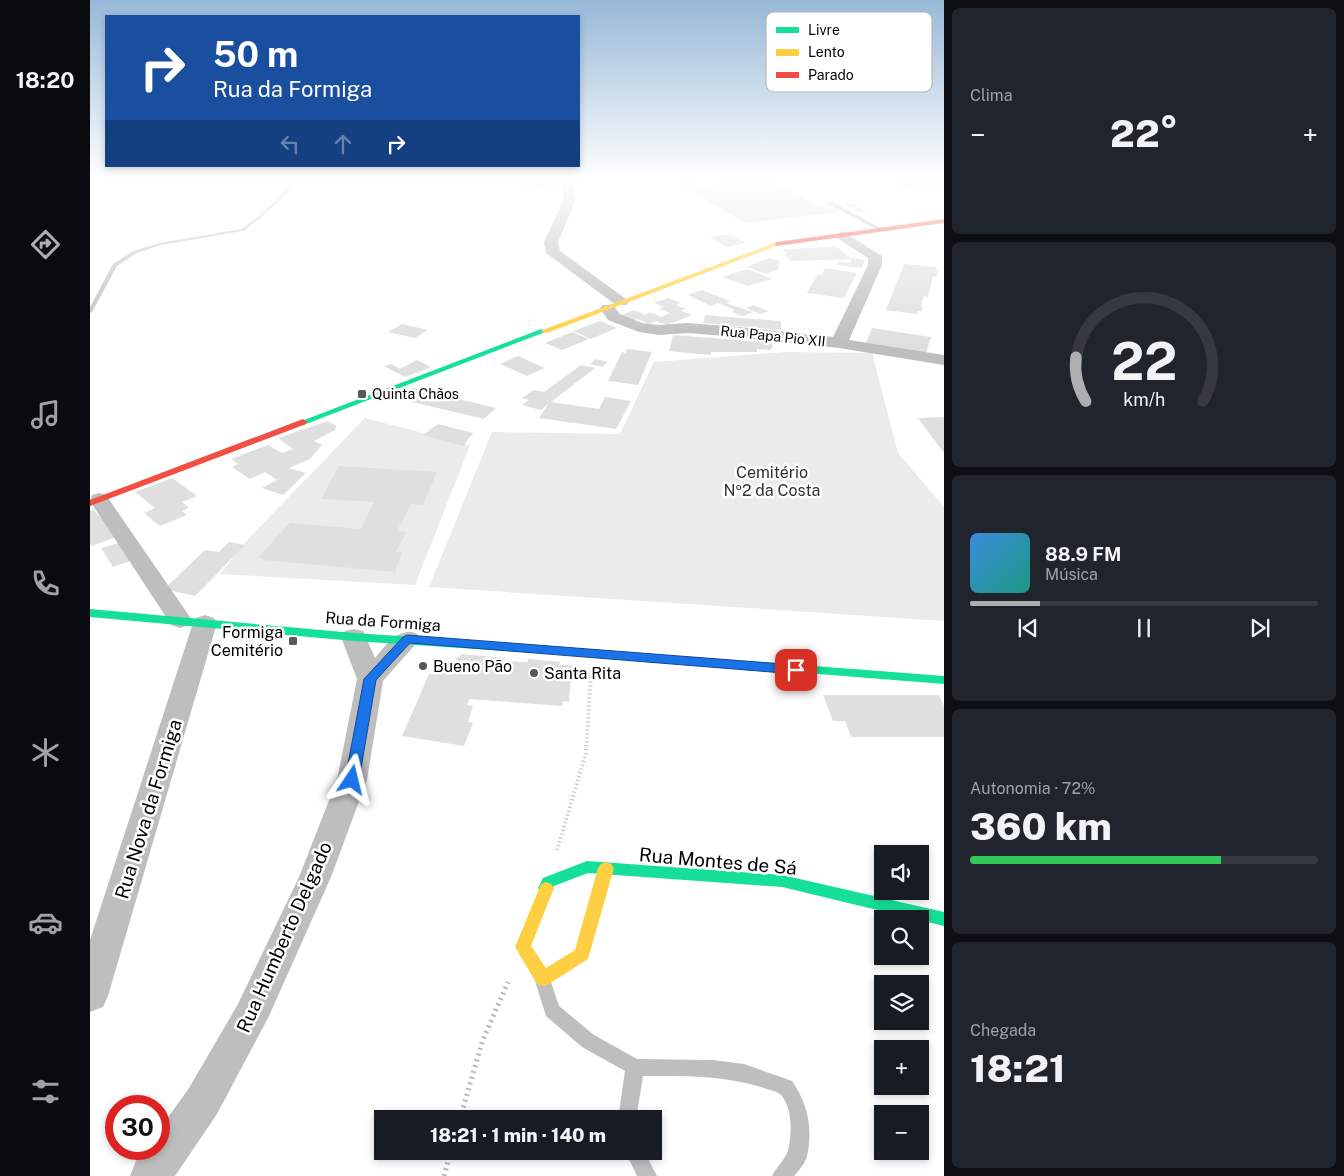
<!DOCTYPE html>
<html lang="pt">
<meta charset="utf-8">
<style>
:root{--surface:#171b24;--page:#20242c;--text:#f1f3f6;--muted:#9ea1a6;--line:#363941;--accent:#adaeaf}
body{margin:0;font-family:"Public Sans",sans-serif;background:var(--page);color:var(--text);height:100vh;display:flex;flex-direction:column;font-size:19px;white-space:nowrap}
*{box-sizing:border-box;margin:0}
p{font-size:16px;color:var(--muted)}
.icon{flex:none;width:28px;height:28px;fill:none;stroke:currentColor;stroke-width:2;stroke-linecap:round;stroke-linejoin:round}
.map{position:relative;flex:1;overflow:hidden}
.drawer{display:flex;flex-direction:column;gap:8px;padding:8px;background:#0d0f14;width:400px}
.drawer>*{flex:none}
.top-card{position:absolute;left:15px;top:15px;width:475px;height:152px;border-radius:0px;box-shadow:0 2px 8px #0003;background:#1a4fa0;color:#fff;overflow:hidden}
.controls{position:absolute;left:784px;top:845px;display:grid;gap:10px}
.controls a{display:grid;place-items:center;width:55px;height:55px;border-radius:0px;background:var(--surface);box-shadow:0 2px 8px #0003;font-size:25px}
.speed{position:absolute;left:15px;top:1095px;display:flex;gap:10px;font-size:25px;font-weight:700;text-align:center}
.speed>*{display:grid;place-content:center;width:65px;height:65px;border-radius:50%;background:var(--surface);box-shadow:0 2px 8px #0003;line-height:1}
.speed .limit{border:8px solid #d22;background:#fff;color:#111}
.pin{position:absolute;display:grid;place-items:center;width:42px;height:42px;color:#fff;margin:-21px;border-radius:10px;box-shadow:0 2px 8px #0006}
.me{position:absolute;width:55px;margin:-28px;rotate:10deg;stroke-linejoin:round;filter:drop-shadow(0 0 4px #0008)}
.turn{display:flex;align-items:center;gap:18px;height:105px;padding:0 25px;font-size:22px}
.turn .icon{width:65px;height:65px;stroke-width:2.5}
.turn b{display:block;font-size:35px;line-height:42px}
.lanes{display:flex;align-items:center;height:48px;padding:0 25px;background:#0003;justify-content:center;gap:25px;direction:ltr}
.lanes .off{opacity:.35}
.big{font-size:38px;font-weight:800;line-height:1.1}
.drawer .widget{flex:1;display:flex;flex-direction:column;justify-content:center;gap:8px;min-width:0;padding:0 18px;border-radius:8px;background:var(--page)}
.drawer .dial{align-items:center;gap:0}
.dial svg{height:130px;overflow:visible;fill:none;stroke:var(--line);stroke-width:7;stroke-linecap:round;text-anchor:middle}
.dial text{fill:var(--text);stroke:none}
.song{display:flex;align-items:center;gap:15px}
.cover{width:60px;height:60px;border-radius:8px;background:linear-gradient(135deg,hsl(210 70% 55%),hsl(170 70% 35%))}
.played{height:5px;border-radius:2px;background:linear-gradient(90deg,var(--accent) 20%,var(--line) 20%)}
.keys{display:flex;justify-content:space-around;direction:ltr}
.heat{display:flex;justify-content:space-between;align-items:center;font-size:28px;direction:ltr}
.charge{height:8px;border-radius:4px;background:linear-gradient(90deg,#34c759 72%,var(--line) 0)}
.trip{position:absolute;left:284px;top:1110px;width:288px;height:50px;border-radius:0px;background:var(--surface);box-shadow:0 2px 8px #0003;font-weight:800;line-height:50px;text-align:center}
main{display:flex;flex:1;min-height:0}
.menu{display:flex;flex-direction:column;width:90px;justify-content:space-around;align-items:center;background:#090b0e;color:var(--muted)}
.menu .icon{width:35px;height:35px}
.menu .current{color:var(--accent)}
.menu b{font-size:22px;color:var(--text)}
.map>svg:first-child{display:block}
.green{fill:#ebebeb}
.lines{fill:none;stroke-linecap:round;stroke-linejoin:round}
.stream{fill:#bebebe;fill-rule:evenodd}
.building{fill:#dfdfdf}
.path-far1{stroke:#b9b9b9;stroke-width:4;stroke-dasharray:1 3;stroke-linecap:butt}
.path{stroke:#b9b9b9;stroke-width:5;stroke-dasharray:2 4;stroke-linecap:butt}
.lane{fill:#bebebe;fill-rule:evenodd}
.street{fill:#bebebe;fill-rule:evenodd}
.fast{fill:#16e098;fill-rule:evenodd}
.slow{fill:#ffcf43;fill-rule:evenodd}
.jam{fill:#f24e42;fill-rule:evenodd}
.route{fill:#1a73e8;stroke:#114b97}
.poi-dot{fill:#595959;stroke:#fff;stroke-width:2}
.labels{text-anchor:middle;stroke-width:5;stroke-linejoin:round;paint-order:stroke}
.far-street-label{font-size:14px;fill:#000;stroke:#fff}
.far-poi-label{font-size:14px;fill:#000;stroke:#fff;text-anchor:start}
.park-label{font-size:16px;fill:#323232;stroke:#fff}
.street-label{font-size:16px;fill:#000;stroke:#fff}
.poi-label{font-size:16px;fill:#000;stroke:#fff;text-anchor:start}
.near-street-label{font-size:19px;fill:#000;stroke:#fff}
.key{fill:#fff;stroke:#b2b2b2;stroke-width:1}
.key-label{font-size:14px;fill:#000}
</style>
<main>
<nav class="menu">
<b>18:20</b>
<svg class="icon current" aria-label="directions" viewBox="0 0 24 24"><path d="M12 3l9 9-9 9-9-9zM9 14v-3h6M13 9l2 2-2 2"/></svg>
<svg class="icon" aria-label="music" viewBox="0 0 24 24"><path d="M9 18V5l10-2v13"/><circle cx="6" cy="18" r="3"/><circle cx="16" cy="16" r="3"/></svg>
<svg class="icon" aria-label="phone" viewBox="0 0 24 24"><path d="M5 4h4l2 5-3 2q2 4 5 5l2-3 5 2v4C11 20 4 13 5 4z"/></svg>
<svg class="icon" aria-label="climate" viewBox="0 0 24 24"><path d="M12 3v18M4 7l16 10M4 17L20 7"/></svg>
<svg class="icon" aria-label="car" viewBox="0 0 24 24"><path d="M5 17H2v-5l4-1 3-4h7l3 4 3 1v5h-3M9 17h6M6 11h13"/><circle cx="7" cy="17" r="2"/><circle cx="17" cy="17" r="2"/></svg>
<svg class="icon" aria-label="filters" viewBox="0 0 24 24"><path d="M4 7h16M4 17h16"/><circle cx="9" cy="7" r="2"/><circle cx="15" cy="17" r="2"/></svg>
</nav>
<div class="map">
<svg width="854" height="1176" viewBox="0 0 854 1176">
<rect width="100%" height="100%" fill="#fff"/>
<!-- green -->
<path class="green" d="M 695,352 L 782,353 L 808,453 L 854,507 L 854,621 L 339,587 L 402,432 L 530,434 L 564,362 Z
M 275,418 L 380,445 L 325,585 L 130,574 L 159,538 Z"/>
<g class="lines">
<!-- stream -->
<path class="stream" d="M 200,179 L 204,179 L 203,186 L 190,200 L 172,217 L 153,231 L 71,245 L 47,253 L 27,266 L 2,312 L 0,313 L 0,307 L 23,264 L 43,251 L 70,243 L 151,229 L 170,215 L 188,198 L 199,186 Z"/>
</g>
<!-- building -->
<path class="building" d="M 318,179 L 379,179 L 375,185 L 315,183 Z
M 415,179 L 442,179 L 456,183 L 465,180 L 464,179 L 484,179 L 465,186 L 473,189 L 463,192 L 439,185 L 433,186 L 420,182 L 422,181 Z
M 676,179 L 730,207 L 740,206 L 751,212 L 655,223 L 589,183 L 601,182 L 608,186 Z
M 812,179 L 854,179 L 854,192 L 811,188 Z
M 763,204 L 777,212 L 770,213 L 756,205 Z
M 640,234 L 656,243 L 636,247 L 620,237 Z
M 742,247 L 749,248 L 761,259 L 701,261 L 694,254 L 698,254 L 692,249 Z
M 679,258 L 690,261 L 688,270 L 676,274 L 656,267 Z
M 762,258 L 775,260 L 772,268 L 746,265 L 748,262 L 760,263 Z
M 814,264 L 846,267 L 845,271 L 848,271 L 846,277 L 843,276 L 838,297 L 834,296 L 831,306 L 833,307 L 832,311 L 828,311 L 827,314 L 796,310 Z
M 735,268 L 767,273 L 754,298 L 717,293 L 728,274 L 732,275 Z
M 657,269 L 682,279 L 657,286 L 633,277 Z
M 612,290 L 640,301 L 636,303 L 663,312 L 653,316 L 641,312 L 645,310 L 628,303 L 621,306 L 598,295 Z
M 578,298 L 591,303 L 586,305 L 596,309 L 591,311 L 602,315 L 577,325 L 566,321 L 559,324 L 547,319 L 542,321 L 529,316 L 544,310 L 555,315 L 560,312 L 571,317 L 580,313 L 569,309 L 574,307 L 564,303 Z
M 663,305 L 679,311 L 671,314 L 656,308 Z
M 615,315 L 691,321 L 691,330 L 613,323 Z
M 510,321 L 527,328 L 501,339 L 483,331 Z
M 312,324 L 338,330 L 325,338 L 298,332 Z
M 782,328 L 841,337 L 836,353 L 776,343 Z
M 482,332 L 499,339 L 472,350 L 455,343 Z
M 583,335 L 659,341 L 681,343 L 683,346 L 681,350 L 667,349 L 667,352 L 621,352 L 621,355 L 579,351 Z
M 537,349 L 562,352 L 548,385 L 518,381 L 532,352 L 535,353 Z
M 428,356 L 455,368 L 437,376 L 410,364 Z
M 506,359 L 518,362 L 512,367 L 500,364 Z
M 327,360 L 341,367 L 315,377 L 294,366 L 301,364 L 310,369 Z
M 491,365 L 505,368 L 461,402 L 509,409 L 515,397 L 541,401 L 526,429 L 449,418 L 459,403 L 451,410 L 432,405 L 439,400 L 432,398 L 444,390 L 454,392 Z
M 323,388 L 406,408 L 394,419 L 301,397 Z
M 854,417 L 854,453 L 828,418 Z
M 238,421 L 246,426 L 245,430 L 224,441 L 232,445 L 220,459 L 199,468 L 216,473 L 193,495 L 172,488 L 187,480 L 175,472 L 160,479 L 142,467 L 148,464 L 141,459 L 178,445 L 192,453 L 203,449 L 188,438 Z
M 348,424 L 383,433 L 373,446 L 333,435 Z
M 249,466 L 347,472 L 333,505 L 321,504 L 307,531 L 316,532 L 306,552 L 312,553 L 305,572 L 174,560 L 168,557 L 200,523 L 271,529 L 284,502 L 231,499 Z
M 82,478 L 107,496 L 92,502 L 99,508 L 92,511 L 97,515 L 70,526 L 54,513 L 65,508 L 45,492 Z
M 3,510 L 29,536 L 2,546 L 0,544 L 0,511 Z
M 139,542 L 155,545 L 105,596 L 74,589 L 115,550 L 129,552 Z
M 29,543 L 40,561 L 23,567 L 11,548 Z
M 371,654 L 415,658 L 414,661 L 438,662 L 438,659 L 470,662 L 469,665 L 482,665 L 479,702 L 473,701 L 472,706 L 380,699 L 377,705 L 383,706 L 378,722 L 383,723 L 374,746 L 312,736 L 339,674 L 349,674 L 351,665 L 365,666 L 367,657 L 370,657 Z
M 733,695 L 849,695 L 854,706 L 854,737 L 761,737 L 755,721 L 743,721 Z"/>
<g class="lines">
<!-- path-far1 -->
<path class="path-far1" d="M 467,850 L 496,753 L 501,673"/>
<!-- path -->
<path class="path" d="M 370,1119 L 392,1042 L 418,982
M 354,1176 L 361,1151"/>
<!-- lane -->
<path class="lane" d="M 738,202 L 742,202 L 793,229 L 788,230 L 738,204 Z
M 453,974 L 459,976 L 469,1006 L 504,1035 L 547,1059 L 623,1060 L 654,1064 L 702,1081 C 718,1104 723,1128 717,1156 C 715,1164 709,1170 704,1176 L 682,1176 C 686,1167 696,1159 698,1150 C 702,1134 703,1109 691,1095 C 687,1091 679,1090 674,1088 C 634,1075 594,1076 553,1076 L 546,1119 L 528,1119 L 535,1071 L 492,1047 L 456,1016 L 445,981 L 447,976 Z
M 535,1151 L 554,1151 L 567,1176 L 547,1176 Z"/>
<!-- street -->
<path class="street" d="M 481,179 L 495,179 L 484,186 L 486,199 L 468,242 L 470,251 L 536,299 L 539,302 L 536,305 L 526,305 L 456,253 L 454,242 L 474,199 L 472,185 Z
M 752,231 L 792,256 L 792,265 L 759,340 L 854,355 L 854,365 L 749,348 L 649,337 L 597,333 L 569,335 L 549,332 L 518,320 L 510,308 L 513,305 L 523,305 L 530,314 L 552,323 L 569,325 L 597,323 L 649,327 L 743,337 L 778,265 L 778,258 L 747,238 L 745,235 Z
M 9,493 L 16,495 L 102,620 L 99,625 L 90,628 L 81,625 L 78,620 L 0,501 L 2,495 Z
M 115,615 L 124,618 L 127,623 L 18,996 L 13,1007 L 0,1012 L 0,940 L 103,623 L 106,618 Z
M 264,629 L 273,631 L 285,658 C 297,645 306,628 326,633 L 330,639 L 293,681 L 277,780 L 241,877 L 179,1016 L 127,1114 L 85,1176 L 40,1176 L 46,1161 L 55,1149 L 69,1149 L 69,1130 L 99,1088 L 148,1004 L 209,877 L 247,780 L 267,679 L 251,637 L 255,631 Z"/>
<!-- fast -->
<path class="fast" d="M 451,329 L 458,331 L 216,424 L 213,425 L 209,422 Z
M 0,609 L 264,633 L 446,645 L 452,649 L 446,653 L 264,641 L 0,617 Z
M 658,661 L 854,676 L 854,684 L 654,668 L 652,665 L 654,662 Z
M 497,861 L 692,875 L 854,912 L 854,926 L 692,887 L 498,873 L 464,886 L 461,892 L 456,894 L 451,892 L 448,888 L 453,878 Z"/>
<!-- slow -->
<path class="slow" d="M 687,242 L 690,244 L 689,245 L 457,333 L 450,331 Z
M 446,645 L 658,661 L 664,665 L 658,669 L 442,652 L 440,649 Z
M 516,862 L 521,864 L 524,868 L 498,959 L 459,984 L 453,986 L 447,984 L 425,947 L 451,884 L 456,882 L 461,884 L 464,888 L 441,946 L 456,968 L 485,950 L 508,868 L 511,864 Z"/>
<!-- jam -->
<path class="jam" d="M 854,219 L 854,223 L 687,246 L 684,244 L 687,242 Z
M 213,419 L 217,422 L 216,424 L 0,506 L 0,500 Z"/>
</g>
<!-- sky -->
<linearGradient id="sky" x2="0" y2="1"><stop stop-color="#97b8d7"/><stop offset="0.52" stop-color="#fff"/><stop offset="1" stop-color="#fff" stop-opacity="0"/></linearGradient>
<rect width="854" height="343" fill="url(#sky)"/>
<!-- route -->
<path class="route" d="M 317,635 L 706,665 L 713,670 L 706,674 L 320,643 L 286,680 L 269,780 L 267,784 L 262,785 L 257,784 L 255,780 L 274,679 L 313,637 Z"/>
<!-- markers -->
<g class="poi-dot">
<rect x="267" y="389" width="10" height="10" rx="2.5"/>
<rect x="198" y="636" width="10" height="10" rx="2.5"/>
<circle cx="333" cy="666" r="5"/>
<circle cx="444" cy="673" r="5"/>
</g>
<g class="labels">
<!-- far-street labels -->
<g class="far-street-label">
<text transform="translate(683 336) rotate(6)" y="5">Rua Papa Pio XII</text>
</g>
<!-- far-poi labels -->
<g class="far-poi-label">
<text x="282" y="399">Quinta Chãos</text>
</g>
<!-- park labels -->
<g class="park-label">
<text x="682" y="478">Cemitério<tspan x="682" dy="18">Nº2 da Costa</tspan></text>
</g>
<!-- street labels -->
<g class="street-label">
<text transform="translate(293 621) rotate(4)" y="6">Rua da Formiga</text>
</g>
<!-- poi labels -->
<g class="poi-label">
<text x="193" y="638" text-anchor="end">Formiga<tspan x="193" dy="18">Cemitério</tspan></text>
<text x="343" y="672">Bueno Pão</text>
<text x="454" y="679">Santa Rita</text>
</g>
<!-- near-street labels -->
<g class="near-street-label">
<text transform="translate(58 809) rotate(-73)" y="7">Rua Nova da Formiga</text>
<text transform="translate(628 861) rotate(5)" y="7">Rua Montes de Sá</text>
<text transform="translate(194 937) rotate(-66)" y="7">Rua Humberto Delgado</text>
</g>
</g>
<!-- legend -->
<rect x="676" y="12" width="166" height="80" rx="8" class="key"/>
<rect x="686" y="27" width="23" height="6" fill="#16e098"/>
<rect x="686" y="49" width="23" height="7" fill="#ffcf43"/>
<rect x="686" y="72" width="23" height="6" fill="#f24e42"/>
<g class="key-label">
<text x="718" y="35">Livre</text>
<text x="718" y="57">Lento</text>
<text x="718" y="80">Parado</text>
</g>
</svg>
<div class="controls">
<a><svg class="icon" aria-label="sound" viewBox="0 0 24 24"><path d="M4 9h4l5-4v14l-5-4H4zM17 9q2 3 0 6"/></svg></a>
<a><svg class="icon" aria-label="search" viewBox="0 0 24 24"><circle cx="10" cy="10" r="6"/><path d="M15 15l6 6"/></svg></a>
<a><svg class="icon" aria-label="layers" viewBox="0 0 24 24"><path d="M12 4l9 5-9 5-9-5zM3 14l9 5 9-5"/></svg></a>
<a>+</a>
<a>−</a>
</div>
<div class="speed"><div class="limit">30</div></div>
<div class="pin" style="left:706px;top:670px;background:#d93025"><svg class="icon" aria-label="arrive" viewBox="0 0 24 24"><path d="M6 21V4h12l-3 4 3 4H6"/></svg></div>
<svg class="me" style="left:262px;top:780px" viewBox="-20 -20 40 40"><path d="M0-17L14 15 0 8-14 15z" fill="#1a73e8" stroke="#fff" stroke-width="4"/></svg>
<div class="trip">18:21 · 1 min · 140 m</div>
<div class="top-card">
<div class="turn"><svg class="icon" aria-label="right" viewBox="0 0 24 24"><path d="M7 20v-9h11M14 6l5 5-5 5"/></svg><div><b>50 m</b>Rua da Formiga</div></div>
<div class="lanes"><svg class="icon off" aria-label="left" viewBox="0 0 24 24"><path d="M17 20v-9H6M10 6l-5 5 5 5"/></svg><svg class="icon off" aria-label="ahead" viewBox="0 0 24 24"><path d="M12 20V5M6 11l6-6 6 6"/></svg><svg class="icon" aria-label="right" viewBox="0 0 24 24"><path d="M7 20v-9h11M14 6l5 5-5 5"/></svg></div>
</div>
</div>
<section class="drawer">
<div class="widget"><p>Clima</p>
<div class="heat"><a>−</a><b class="big">22°</b><a>+</a></div>
</div>
<div class="widget dial"><svg viewBox="0 0 100 80">
<path d="M14 69A42 42 0 1 1 86 69"/>
<path d="M14 69A42 42 0 0 1 8 42" stroke="#adaeaf"/>
<text x="50" y="56" font-size="32" font-weight="700">22</text>
<text x="50" y="72" font-size="11">km/h</text>
</svg></div>
<div class="widget">
<div class="song"><i class="cover"></i><div><b>88.9 FM</b><p>Música</p></div></div>
<div class="played"></div>
<div class="keys"><svg class="icon" aria-label="previous" viewBox="0 0 24 24"><path d="M18 5L8 12l10 7zM5 5v14"/></svg><svg class="icon" aria-label="pause" viewBox="0 0 24 24"><path d="M8 5v14M16 5v14"/></svg><svg class="icon" aria-label="next" viewBox="0 0 24 24"><path d="M6 5l10 7-10 7zM19 5v14"/></svg></div>
</div>
<div class="widget"><p>Autonomia · 72%</p><b class="big">360 km</b><div class="charge"></div></div>
<div class="widget"><p>Chegada</p><b class="big">18:21</b></div>
</section>
</main>
